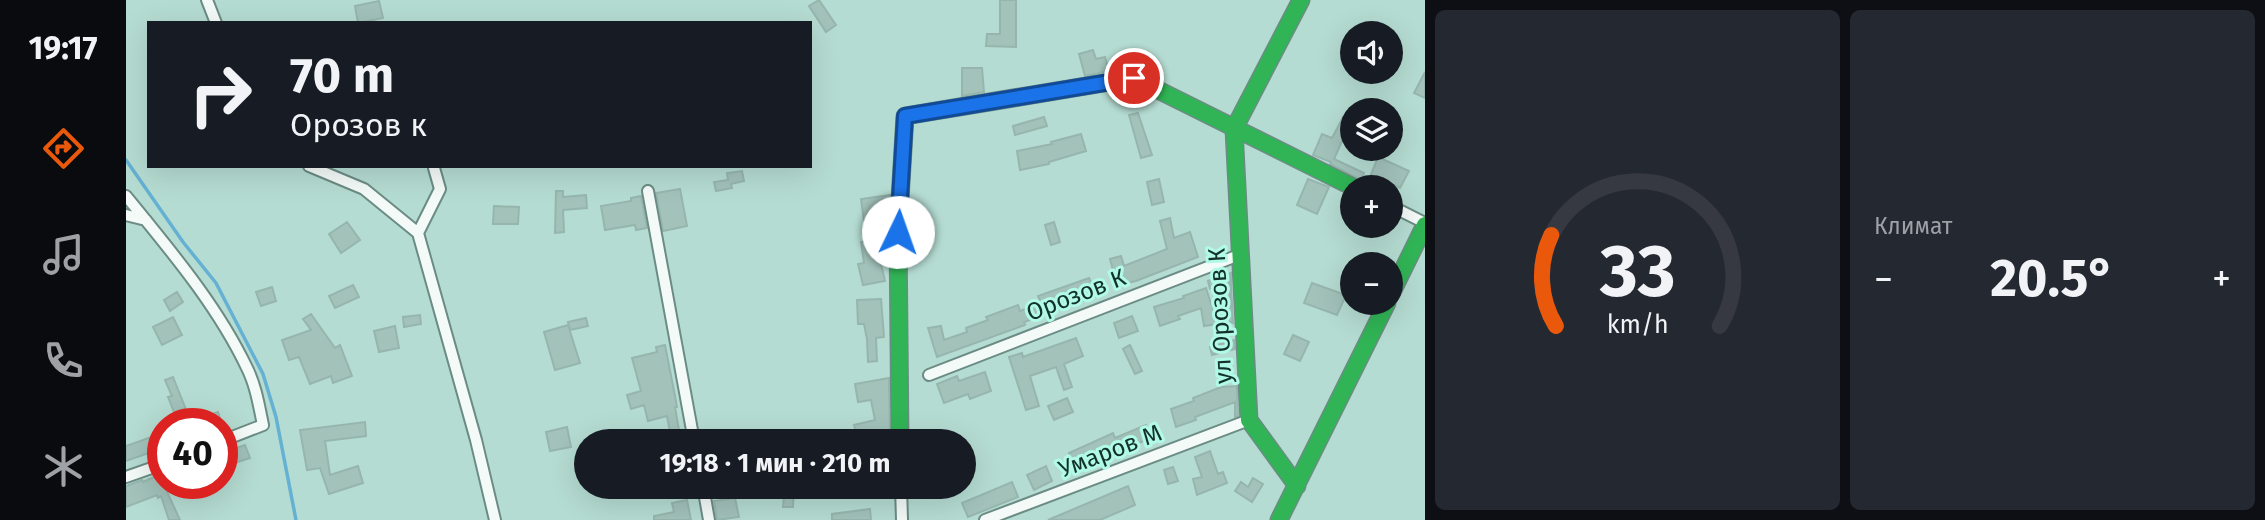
<!DOCTYPE html>
<html lang="ru">
<meta charset="utf-8">
<style>
:root{--surface:#171b24;--page:#242831;--text:#f1f3f6;--muted:#9ea1a6;--line:#363941;--accent:#ea580c}
body{margin:0;font-family:"Fira Sans",sans-serif;background:var(--page);color:var(--text);height:100vh;display:flex;flex-direction:column;font-size:26px;white-space:nowrap}
*{box-sizing:border-box;margin:0}
p{font-size:23px;color:var(--muted)}
.icon{flex:none;width:38px;height:38px;fill:none;stroke:currentColor;stroke-width:2;stroke-linecap:round;stroke-linejoin:round}
.map{position:relative;flex:1;overflow:hidden}
.drawer{display:flex;flex-direction:column;gap:10px;padding:10px;background:#0d0f14;width:840px}
.drawer>*{flex:none}
.guide{position:absolute;left:21px;top:21px;width:665px;height:147px;border-radius:0px;box-shadow:0 7px 28px #0002;background:#171b24;color:var(--text);overflow:hidden}
.controls{position:absolute;left:1214px;top:21px;display:grid;gap:14px}
.controls a{display:grid;place-items:center;width:63px;height:63px;border-radius:50%;background:var(--surface);box-shadow:0 7px 28px #0002;font-size:35px}
.speed{position:absolute;left:21px;top:408px;display:flex;gap:14px;font-size:35px;font-weight:700;text-align:center}
.speed>*{display:grid;place-content:center;width:91px;height:91px;border-radius:50%;background:var(--surface);box-shadow:0 7px 28px #0002;line-height:1}
.speed .limit{border:10px solid #d22;background:#fff;color:#111}
.pin{position:absolute;display:grid;place-items:center;width:60px;height:60px;color:#fff;margin:-30px;border:4px solid #fff;border-radius:50%;box-shadow:0 2px 7px #0007}
.me{position:absolute;width:77px;margin:-38px;rotate:3deg;stroke-linejoin:round;filter:drop-shadow(0 0 5px #0008)}
.turn{display:flex;align-items:center;gap:24px;height:147px;padding:0 28px;font-size:32px}
.turn .icon{width:91px;height:91px;stroke-width:2.5}
.turn b{display:block;font-size:49px;line-height:60px}
.big{font-size:52px;font-weight:700;line-height:1.1}
.drawer .widget{flex:1;display:flex;flex-direction:column;justify-content:center;gap:10px;min-width:0;padding:0 24px;border-radius:10px;background:var(--page)}
.drawer .dial{align-items:center;gap:0}
.dial svg{height:182px;overflow:visible;fill:none;stroke:var(--line);stroke-width:7;stroke-linecap:round;text-anchor:middle}
.dial text{fill:var(--text);stroke:none}
.heat{display:flex;justify-content:space-between;align-items:center;font-size:38px;direction:ltr}
.drawer .tiles{flex:1;display:grid;gap:10px;grid-template-columns:repeat(2,1fr)}
.trip{position:absolute;left:448px;top:429px;width:402px;height:70px;border-radius:35px;background:var(--surface);box-shadow:0 7px 28px #0002;font-weight:700;line-height:70px;text-align:center}
main{display:flex;flex:1;min-height:0}
.menu{display:flex;flex-direction:column;width:126px;justify-content:space-around;align-items:center;background:#090b0e;color:var(--muted)}
.menu .icon{width:49px;height:49px}
.menu .selected{color:var(--accent)}
.menu b{font-size:32px;color:var(--text)}
.map>svg:first-child{display:block}
.lines{fill:none;stroke-linecap:round;stroke-linejoin:round}
.stream{stroke:#65b1d3;stroke-width:3.5}
.building{fill:#a2c2ba;stroke:#96b6ad;stroke-width:2}
.street-casing{stroke:#6b8c84;stroke-width:14}
.fast-casing{stroke:#6b8c84;stroke-width:19}
.street{stroke:#f4faf8;stroke-width:10}
.fast{stroke:#30b455;stroke-width:16}
.route-casing{stroke:#114b97;stroke-width:18}
.route{stroke:#1a73e8;stroke-width:12}
.labels{text-anchor:middle;stroke-width:6;stroke-linejoin:round;paint-order:stroke}
.street-label{font-size:24px;fill:#12312a;stroke:#b1fae7}
</style>
<main>
<nav class="menu">
<b>19:17</b>
<svg class="icon selected" aria-label="directions" viewBox="0 0 24 24"><path d="M12 3l9 9-9 9-9-9zM9 14v-3h6M13 9l2 2-2 2"/></svg>
<svg class="icon" aria-label="music" viewBox="0 0 24 24"><path d="M9 18V5l10-2v13"/><circle cx="6" cy="18" r="3"/><circle cx="16" cy="16" r="3"/></svg>
<svg class="icon" aria-label="phone" viewBox="0 0 24 24"><path d="M5 4h4l2 5-3 2q2 4 5 5l2-3 5 2v4C11 20 4 13 5 4z"/></svg>
<svg class="icon" aria-label="climate" viewBox="0 0 24 24"><path d="M12 3v18M4 7l16 10M4 17L20 7"/></svg>
</nav>
<div class="map">
<svg width="1299" height="520" viewBox="0 0 1299 520">
<rect width="100%" height="100%" fill="#b5dcd2"/>
<g class="lines">
<!-- stream -->
<path class="stream" d="M 0,160 L 57,242 L 90,283 L 137,374 L 150,417 L 170,520"/>
</g>
<!-- building -->
<path class="building" d="M 693,0 L 710,25 L 700,32 L 683,6 Z
M 874,0 L 890,0 L 890,47 L 860,46 L 861,34 L 874,34 Z
M 253,1 L 257,18 L 232,23 L 229,6 Z
M 967,50 L 970,59 L 979,57 L 983,71 L 959,76 L 953,54 Z
M 836,68 L 856,68 L 858,92 L 836,96 Z
M 1299,72 L 1299,98 L 1288,93 Z
M 1012,113 L 1026,155 L 1015,158 L 1003,115 Z
M 918,117 L 921,126 L 889,135 L 887,126 Z
M 1217,117 L 1225,121 L 1208,159 L 1238,173 L 1235,180 L 1204,164 L 1205,162 L 1187,155 L 1196,134 L 1206,138 Z
M 955,134 L 960,151 L 923,162 L 923,164 L 894,170 L 891,151 L 926,144 L 925,142 Z
M 1252,157 L 1283,171 L 1274,188 L 1255,179 L 1254,181 L 1244,177 Z
M 616,171 L 618,181 L 605,184 L 606,188 L 590,191 L 588,182 L 602,180 L 601,173 Z
M 1033,179 L 1038,202 L 1026,205 L 1021,182 Z
M 1182,179 L 1203,187 L 1191,214 L 1171,205 Z
M 554,189 L 561,226 L 537,231 L 530,193 Z
M 430,191 L 437,191 L 437,197 L 460,195 L 461,208 L 437,210 L 438,232 L 429,233 Z
M 764,195 L 763,205 L 756,203 L 758,217 L 738,221 L 735,199 Z
M 515,196 L 521,228 L 510,230 L 509,225 L 479,230 L 475,206 L 505,201 L 505,198 Z
M 368,206 L 393,207 L 392,224 L 367,224 Z
M 1044,218 L 1048,238 L 1064,232 L 1072,257 L 1010,281 L 991,285 L 984,259 L 995,256 L 998,266 L 1041,249 L 1034,221 Z
M 221,222 L 234,240 L 215,253 L 203,234 Z
M 928,222 L 934,242 L 925,245 L 919,225 Z
M 762,238 L 762,255 L 753,256 L 759,281 L 737,285 L 732,264 L 738,263 L 735,242 Z
M 1105,273 L 1105,282 L 1084,289 L 1082,281 Z
M 963,278 L 971,296 L 898,322 L 899,325 L 811,357 L 802,328 L 815,326 L 818,340 L 841,332 L 840,328 L 862,320 L 860,317 L 892,305 L 894,311 L 915,303 L 912,296 Z
M 1186,283 L 1220,295 L 1211,315 L 1178,303 Z
M 1103,284 L 1105,284 L 1107,323 L 1105,322 L 1078,326 L 1075,308 L 1052,316 L 1054,319 L 1034,326 L 1028,307 L 1058,298 L 1057,296 L 1080,288 L 1087,310 L 1104,307 Z
M 227,285 L 233,297 L 209,308 L 203,296 Z
M 146,287 L 150,301 L 135,306 L 130,292 Z
M 51,292 L 57,302 L 44,311 L 38,300 Z
M 755,299 L 758,337 L 750,338 L 751,361 L 742,362 L 741,339 L 738,324 L 732,324 L 731,300 Z
M 185,314 L 209,348 L 214,345 L 226,376 L 207,383 L 205,376 L 184,384 L 173,357 L 163,360 L 156,340 L 185,330 L 177,319 Z
M 294,315 L 295,324 L 278,327 L 277,317 Z
M 1006,316 L 1012,331 L 993,338 L 988,323 Z
M 47,317 L 56,335 L 36,345 L 27,327 Z
M 460,318 L 462,326 L 444,330 L 442,322 Z
M 442,325 L 454,363 L 429,370 L 418,332 Z
M 269,326 L 273,348 L 253,352 L 248,331 Z
M 1167,335 L 1183,342 L 1174,361 L 1158,354 Z
M 950,338 L 957,356 L 938,364 L 946,387 L 938,390 L 930,367 L 904,376 L 913,406 L 900,410 L 883,357 L 896,353 L 897,357 Z
M 1108,340 L 1109,349 L 1086,355 L 1084,347 Z
M 539,345 L 549,396 L 551,407 L 549,407 L 554,436 L 545,438 L 541,416 L 522,421 L 518,405 L 505,409 L 501,395 L 515,391 L 506,358 L 531,352 L 530,347 Z
M 1004,345 L 1016,371 L 1009,374 L 997,349 Z
M 859,372 L 865,391 L 844,399 L 842,394 L 818,403 L 811,384 L 831,376 L 833,381 Z
M 47,377 L 61,412 L 50,417 L 42,397 L 46,396 L 39,380 Z
M 763,378 L 764,441 L 733,441 L 728,425 L 749,420 L 745,400 L 732,402 L 729,384 Z
M 1111,386 L 1112,416 L 1109,417 L 1109,402 L 1069,417 L 1070,420 L 1050,427 L 1045,409 L 1068,401 L 1067,398 L 1095,387 Z
M 941,398 L 947,412 L 928,420 L 922,406 Z
M 92,412 L 96,424 L 63,424 L 63,422 Z
M 239,422 L 240,436 L 199,441 L 204,475 L 232,466 L 237,483 L 203,494 L 194,468 L 181,470 L 174,430 Z
M 1020,425 L 1026,438 L 971,459 L 973,462 L 951,472 L 943,453 L 987,433 L 989,438 Z
M 441,427 L 445,447 L 424,451 L 420,432 Z
M 586,430 L 587,441 L 578,441 L 577,432 Z
M 37,433 L 37,448 L 0,461 L 0,446 Z
M 119,445 L 124,458 L 96,467 L 96,453 Z
M 1084,451 L 1092,474 L 1097,472 L 1101,483 L 1071,495 L 1067,479 L 1076,477 L 1069,457 Z
M 920,466 L 926,481 L 908,490 L 901,475 Z
M 1047,467 L 1052,481 L 1042,484 L 1038,470 Z
M 37,473 L 37,483 L 54,520 L 43,520 L 35,496 L 32,498 L 31,495 L 0,507 L 0,486 L 16,480 L 17,482 Z
M 1127,478 L 1137,484 L 1126,502 L 1109,491 L 1115,482 L 1122,487 Z
M 886,482 L 892,497 L 842,517 L 836,503 Z
M 659,486 L 668,486 L 667,507 L 657,507 Z
M 1002,486 L 1009,505 L 974,520 L 922,520 Z
M 609,498 L 613,517 L 591,520 L 588,501 Z
M 561,500 L 565,520 L 528,520 L 528,516 L 548,512 L 546,503 Z
M 744,509 L 745,520 L 706,520 L 706,514 Z"/>
<g class="lines">
<defs>
<path id="street" d="M 81,0 L 90,23
M 183,166 L 238,189 L 292,233
M 308,168 L 314,189 L 292,233 L 350,440 L 369,520
M 522,191 L 568,441
M 0,196 C 44,250 91,305 121,368 C 130,386 133,406 137,425 L 96,441
M 1265,206 L 1299,223
M 0,215 L 20,220
M 803,375 L 1113,255
M 0,477 L 37,464
M 577,486 L 583,520
M 775,486 L 776,520
M 859,520 L 1123,420"/>
<path id="fast" d="M 1265,294 L 1299,225
M 774,441 L 772,232 L 779,116 L 1008,78 L 1227,187
M 1171,486 L 1123,420 L 1108,129 L 1175,0
M 1153,520 L 1261,303"/>
</defs>
<!-- street casing -->
<use href="#street" class="street-casing"/>
<!-- fast casing -->
<use href="#fast" class="fast-casing"/>
<!-- street -->
<use href="#street" class="street"/>
<!-- fast -->
<use href="#fast" class="fast"/>
</g>
<g class="lines">
<defs>
<path id="route" d="M 772,232 L 779,116 L 1008,78"/>
</defs>
<!-- route casing -->
<use href="#route" class="route-casing"/>
<!-- route -->
<use href="#route" class="route"/>
</g>
<g class="labels">
<!-- street labels -->
<g class="street-label">
<text transform="translate(950 295) rotate(-21)" y="8">Орозов К</text>
<text transform="translate(1094 316) rotate(-93)" y="8">ул Орозов К</text>
<text transform="translate(984 451) rotate(-21)" y="8">Умаров М</text>
</g>
</g>
</svg>
<div class="controls">
<a><svg class="icon" aria-label="sound" viewBox="0 0 24 24"><path d="M4 9h4l5-4v14l-5-4H4zM17 9q2 3 0 6"/></svg></a>
<a><svg class="icon" aria-label="layers" viewBox="0 0 24 24"><path d="M12 4l9 5-9 5-9-5zM3 14l9 5 9-5"/></svg></a>
<a>+</a>
<a>−</a>
</div>
<div class="speed"><div class="limit">40</div></div>
<div class="pin" style="left:1008px;top:78px;background:#d93025"><svg class="icon" aria-label="arrive" viewBox="0 0 24 24"><path d="M6 21V4h12l-3 4 3 4H6"/></svg></div>
<svg class="me" style="left:772px;top:232px" viewBox="-20 -20 40 40"><circle r="19" fill="#fff"/><path d="M0-13L10 11 0 6-10 11z" fill="#1a73e8"/></svg>
<div class="trip">19:18 · 1 мин · 210 m</div>
<div class="guide">
<div class="turn"><svg class="icon" aria-label="right" viewBox="0 0 24 24"><path d="M7 20v-9h11M14 6l5 5-5 5"/></svg><div><b>70 m</b>Орозов к</div></div>
</div>
</div>
<section class="drawer">
<div class="tiles">
<div class="widget dial"><svg viewBox="0 0 100 80">
<path d="M14 69A42 42 0 1 1 86 69"/>
<path d="M14 69A42 42 0 0 1 12 29" stroke="#ea580c"/>
<text x="50" y="56" font-size="32" font-weight="700">33</text>
<text x="50" y="72" font-size="11">km/h</text>
</svg></div>
<div class="widget"><p>Климат</p>
<div class="heat"><a>−</a><b class="big">20.5°</b><a>+</a></div>
</div>
</div>
</section>
</main>
